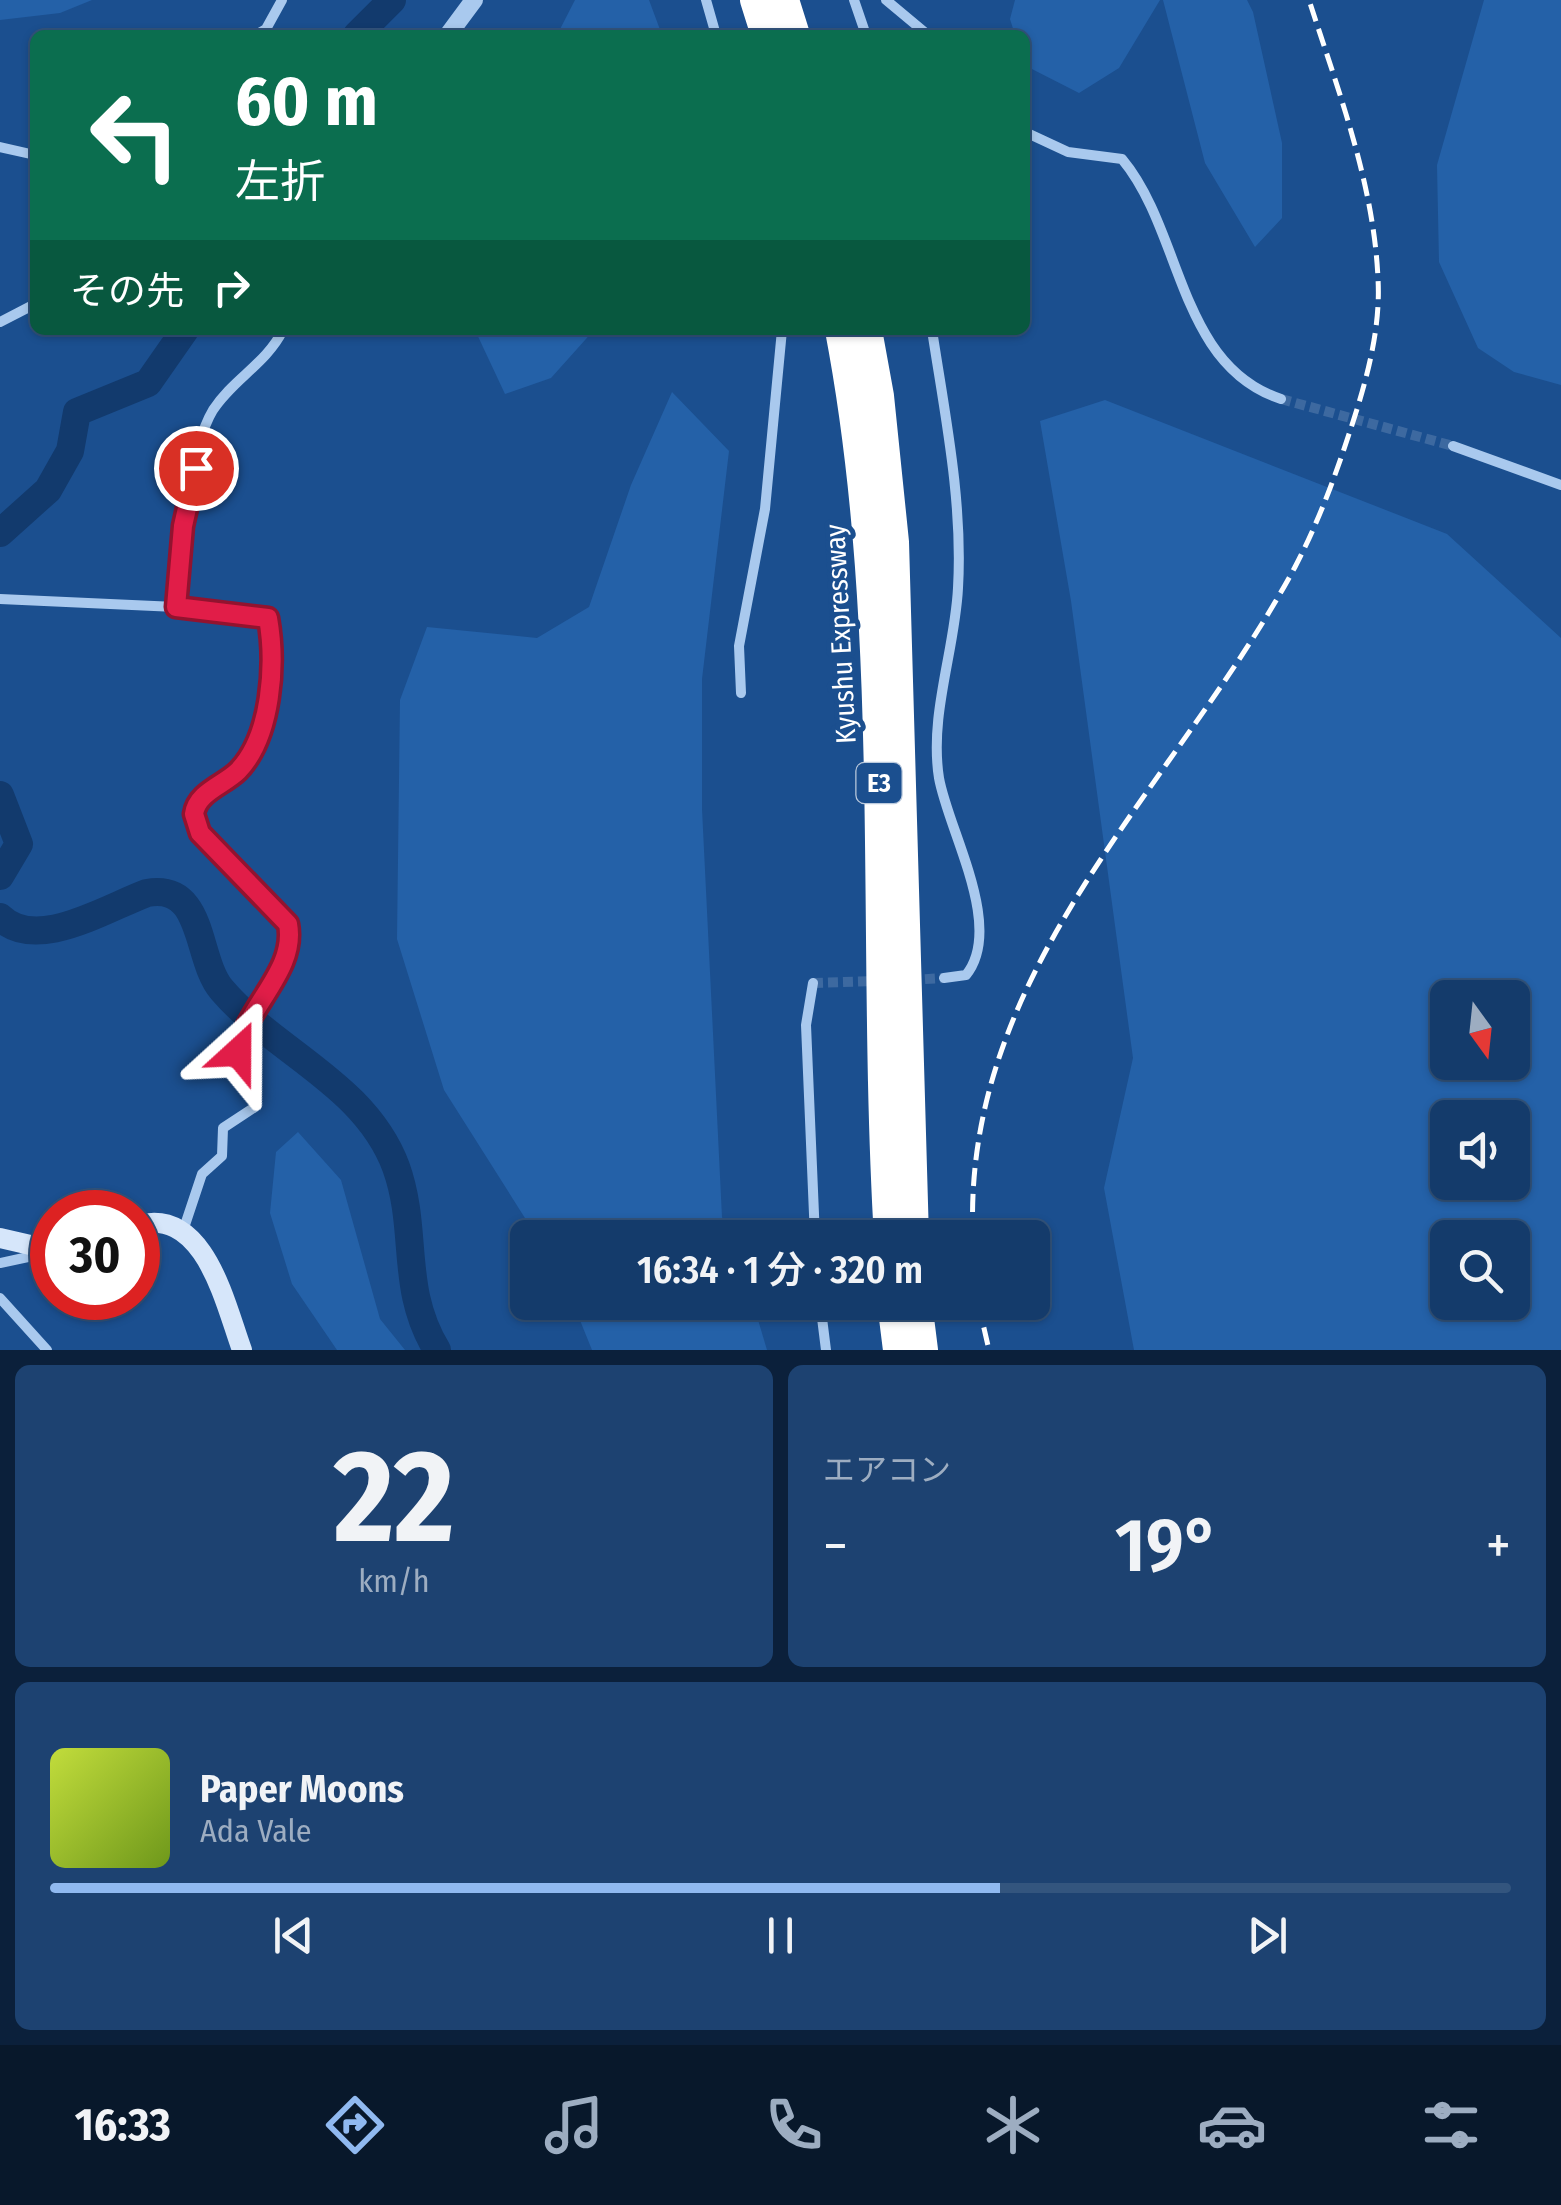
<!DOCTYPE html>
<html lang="ja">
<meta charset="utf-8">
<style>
:root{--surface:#143b6b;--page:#1d4271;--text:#f1f3f6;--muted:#9dadc1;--line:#33557e;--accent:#90b9f0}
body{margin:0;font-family:"Fira Sans Condensed","Noto Sans JP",sans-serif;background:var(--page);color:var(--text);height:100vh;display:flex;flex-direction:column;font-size:38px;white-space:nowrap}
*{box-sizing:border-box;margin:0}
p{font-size:32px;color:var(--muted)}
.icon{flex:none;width:55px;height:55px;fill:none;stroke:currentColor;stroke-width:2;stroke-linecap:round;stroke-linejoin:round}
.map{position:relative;height:1350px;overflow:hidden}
.side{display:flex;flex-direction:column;gap:15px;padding:15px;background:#0b203b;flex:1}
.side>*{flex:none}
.top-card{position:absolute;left:30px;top:30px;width:1000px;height:305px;border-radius:15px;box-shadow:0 2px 8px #0004,0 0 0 2px var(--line);background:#0b6e4f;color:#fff;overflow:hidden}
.needle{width:65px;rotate:165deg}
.controls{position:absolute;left:1430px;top:980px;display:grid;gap:20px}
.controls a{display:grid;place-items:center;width:100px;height:100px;border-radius:15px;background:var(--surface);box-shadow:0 2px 8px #0004,0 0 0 2px var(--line);font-size:50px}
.speed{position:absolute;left:30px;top:1190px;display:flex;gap:20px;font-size:50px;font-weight:700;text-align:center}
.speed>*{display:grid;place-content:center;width:130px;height:130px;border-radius:50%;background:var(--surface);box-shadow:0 2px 8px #0004,0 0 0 2px var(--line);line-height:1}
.speed .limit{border:15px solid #d22;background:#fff;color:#111}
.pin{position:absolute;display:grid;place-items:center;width:85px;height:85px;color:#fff;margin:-42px;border:5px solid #fff;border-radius:50%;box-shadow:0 2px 10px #0007}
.me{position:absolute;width:110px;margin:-55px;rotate:24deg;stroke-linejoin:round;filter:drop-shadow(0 0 8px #0008)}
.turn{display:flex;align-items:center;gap:35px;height:210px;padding:0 40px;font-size:45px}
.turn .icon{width:130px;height:130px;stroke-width:2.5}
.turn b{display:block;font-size:70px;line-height:85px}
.then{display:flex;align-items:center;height:95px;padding:0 40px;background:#0003;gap:20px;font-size:38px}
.big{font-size:75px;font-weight:600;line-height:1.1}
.side .tile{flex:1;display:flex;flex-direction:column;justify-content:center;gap:15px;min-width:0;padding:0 35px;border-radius:15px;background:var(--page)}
.side .dial{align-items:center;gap:0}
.dial b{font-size:130px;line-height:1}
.song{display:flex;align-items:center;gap:30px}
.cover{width:120px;height:120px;border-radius:15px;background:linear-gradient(135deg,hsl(70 70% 55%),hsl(80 70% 35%))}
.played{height:10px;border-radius:5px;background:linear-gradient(90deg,var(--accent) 65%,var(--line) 65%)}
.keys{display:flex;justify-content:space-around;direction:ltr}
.heat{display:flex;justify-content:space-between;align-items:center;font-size:55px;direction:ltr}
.side .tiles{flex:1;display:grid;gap:15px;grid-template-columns:1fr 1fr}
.tile:last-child{grid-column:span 2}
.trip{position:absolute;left:510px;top:1220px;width:540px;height:100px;border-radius:15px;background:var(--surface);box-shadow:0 2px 8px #0004,0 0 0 2px var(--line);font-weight:600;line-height:100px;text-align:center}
.tabs{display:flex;height:160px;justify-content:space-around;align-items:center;background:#08182b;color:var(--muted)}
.tabs .icon{width:70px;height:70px}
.tabs .current{color:var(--accent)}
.tabs b{font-size:45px;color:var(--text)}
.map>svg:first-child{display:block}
.green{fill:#2461a8;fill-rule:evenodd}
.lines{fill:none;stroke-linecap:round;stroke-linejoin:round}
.river{stroke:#123a6d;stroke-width:28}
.minor-tunnel{stroke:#3d69a0;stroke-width:10;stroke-dasharray:10 5;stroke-linecap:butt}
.minor{stroke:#a9c9ee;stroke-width:10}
.tertiary{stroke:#a9c9ee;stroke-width:18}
.secondary{stroke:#d6e6fa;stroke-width:20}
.motorway{stroke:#fff;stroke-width:30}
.rail{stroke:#fff;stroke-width:5;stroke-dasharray:18 8;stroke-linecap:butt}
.route-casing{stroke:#92132f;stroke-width:25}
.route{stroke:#e11d48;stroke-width:18}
.labels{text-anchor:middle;stroke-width:10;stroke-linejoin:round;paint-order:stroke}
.shield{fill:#1b4f8f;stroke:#bbcadd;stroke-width:2.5}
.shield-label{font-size:25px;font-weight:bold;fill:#fff}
.street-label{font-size:28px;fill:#fff;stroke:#1b4f8f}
</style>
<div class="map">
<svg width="1561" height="1350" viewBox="0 0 1561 1350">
<rect width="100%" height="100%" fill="#1b4f8f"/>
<!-- green -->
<path class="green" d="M 0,0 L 92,0 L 60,13 L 0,20 Z
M 575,0 L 649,0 L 662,35 L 557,35 Z
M 1015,0 L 1160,0 L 1119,68 L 1079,93 L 1026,66 L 1025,35 L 1015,35 L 1010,19 Z
M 1163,0 L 1247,0 L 1253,12 L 1282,143 L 1282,218 L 1255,247 L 1205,163 Z
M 1484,0 L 1561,0 L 1561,385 L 1514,372 L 1478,348 L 1439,262 L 1437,165 Z
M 475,330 L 594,330 L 551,378 L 505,394 Z
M 672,392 L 729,451 L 702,679 L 702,809 L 722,1217 L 729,1237 L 537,1237 L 444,1090 L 397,939 L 400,700 L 427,627 L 537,638 L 589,607 L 631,485 Z
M 1105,400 L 1447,534 L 1561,638 L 1561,1350 L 1134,1350 L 1104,1188 L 1133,1058 L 1071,601 L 1040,421 ZM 1448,998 L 1512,998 L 1512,1062 L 1448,1062 ZM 1448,1118 L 1512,1118 L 1512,1182 L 1448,1182 ZM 1448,1238 L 1512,1238 L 1512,1302 L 1448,1302 Z
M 298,1132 L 341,1180 L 380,1319 L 405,1350 L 337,1350 L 292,1284 L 270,1213 L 276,1152 Z
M 573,1303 L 753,1303 L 767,1350 L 592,1350 Z"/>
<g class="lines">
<!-- river -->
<path class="river" d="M 357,35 L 392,0
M 0,533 L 48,490 L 70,451 L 77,412 L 148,383 L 185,330
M 0,795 L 19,844 L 0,876
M 0,917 C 36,953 106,908 147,893 C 206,883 195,959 222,990 C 276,1053 365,1084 396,1167 C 419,1231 399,1288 437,1350"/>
<!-- minor-tunnel -->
<path class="minor-tunnel" d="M 1281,399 L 1453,446
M 910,980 L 944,978
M 813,983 L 878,981"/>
<!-- minor -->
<path class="minor" d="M 706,0 L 716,35
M 854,0 L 866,35
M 886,0 L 928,35
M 256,35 L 266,29 L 282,0
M 1025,132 L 1068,152 L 1122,159 C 1183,232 1178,365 1281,399
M 0,147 L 35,155
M 0,322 L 35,304
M 932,330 C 945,415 963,502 958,588 C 955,650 929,715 939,778 C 948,830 1005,927 966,975 L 944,978
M 1453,446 L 1561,485
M 0,599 L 176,607 C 180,557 188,451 213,410 C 233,379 266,364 283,330
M 176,607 L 268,618 C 276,663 272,736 238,771 C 224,785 197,792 194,814 L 200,833 L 285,916 C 305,955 253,1009 239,1044 L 255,1107 L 223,1128 L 222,1156 L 202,1174 L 183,1231
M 741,693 L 739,646 L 765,509 L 782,330
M 813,983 L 806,1025 L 815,1238
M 0,1263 L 42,1254
M 0,1298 L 47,1350
M 820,1302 L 826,1350"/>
<!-- tertiary -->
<path class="tertiary" d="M 448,35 L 474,0"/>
<!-- secondary -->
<path class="secondary" d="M 138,1225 C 205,1207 225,1304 242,1350
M 0,1238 L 52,1250"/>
<!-- motorway -->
<path class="motorway" d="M 755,0 L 766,35
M 784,0 L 795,35
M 840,330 C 897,629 871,935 889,1238
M 867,330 L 879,396 L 894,542 L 914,1238
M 892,1302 L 898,1350
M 917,1302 L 923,1350"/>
<!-- rail -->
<path class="rail" d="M 973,1238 C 961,968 1177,786 1295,567 C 1317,525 1334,480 1349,434 C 1365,386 1381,331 1378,279 C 1374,184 1338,90 1309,0
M 978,1302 L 989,1350"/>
</g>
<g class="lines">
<defs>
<path id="route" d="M 196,468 L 183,526 L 176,607 L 268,618 C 276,663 272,736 238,771 C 224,785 197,792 194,814 L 200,833 L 288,924 C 297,971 245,1007 238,1052"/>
</defs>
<!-- route casing -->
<use href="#route" class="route-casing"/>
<!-- route -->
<use href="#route" class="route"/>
</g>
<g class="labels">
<!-- shield labels -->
<rect class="shield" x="856.5" y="763" width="45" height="40" rx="8"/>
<g class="shield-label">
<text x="879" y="792">E3</text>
</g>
<!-- street labels -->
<g class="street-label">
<text transform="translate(840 634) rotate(-93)" y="10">Kyushu Expressway</text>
</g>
</g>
</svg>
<div class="controls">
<a><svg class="needle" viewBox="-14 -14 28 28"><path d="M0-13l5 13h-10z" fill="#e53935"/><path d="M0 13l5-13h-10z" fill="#9dadc1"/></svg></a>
<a><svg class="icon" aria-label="sound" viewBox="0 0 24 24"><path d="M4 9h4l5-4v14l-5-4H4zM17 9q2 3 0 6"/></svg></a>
<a><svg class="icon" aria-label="search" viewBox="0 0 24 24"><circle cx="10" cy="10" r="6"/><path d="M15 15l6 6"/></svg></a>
</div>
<div class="speed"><div class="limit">30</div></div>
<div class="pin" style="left:196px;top:468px;background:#d93025"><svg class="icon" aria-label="arrive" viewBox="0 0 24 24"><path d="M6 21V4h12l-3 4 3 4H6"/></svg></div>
<svg class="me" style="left:238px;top:1052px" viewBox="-20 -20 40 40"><path d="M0-17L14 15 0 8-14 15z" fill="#e11d48" stroke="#fff" stroke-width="4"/></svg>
<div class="trip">16:34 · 1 分 · 320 m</div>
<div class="top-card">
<div class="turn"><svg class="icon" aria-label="left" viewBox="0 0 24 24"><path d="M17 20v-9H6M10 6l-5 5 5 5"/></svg><div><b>60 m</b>左折</div></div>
<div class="then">その先<svg class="icon" aria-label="right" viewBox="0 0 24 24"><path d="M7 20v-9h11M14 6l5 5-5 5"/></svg></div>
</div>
</div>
<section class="side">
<div class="tiles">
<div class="tile dial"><b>22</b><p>km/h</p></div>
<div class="tile"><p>エアコン</p>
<div class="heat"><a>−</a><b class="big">19°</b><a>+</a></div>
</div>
<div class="tile">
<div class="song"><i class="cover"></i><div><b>Paper Moons</b><p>Ada Vale</p></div></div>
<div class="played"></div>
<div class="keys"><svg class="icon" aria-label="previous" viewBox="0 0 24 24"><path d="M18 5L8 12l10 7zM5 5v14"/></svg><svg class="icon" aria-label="pause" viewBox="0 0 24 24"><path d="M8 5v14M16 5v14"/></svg><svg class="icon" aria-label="next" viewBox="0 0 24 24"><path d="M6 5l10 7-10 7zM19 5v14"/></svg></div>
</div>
</div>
</section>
<nav class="tabs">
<b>16:33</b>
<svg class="icon current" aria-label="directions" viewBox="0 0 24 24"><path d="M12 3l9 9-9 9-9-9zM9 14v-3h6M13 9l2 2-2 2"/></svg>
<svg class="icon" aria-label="music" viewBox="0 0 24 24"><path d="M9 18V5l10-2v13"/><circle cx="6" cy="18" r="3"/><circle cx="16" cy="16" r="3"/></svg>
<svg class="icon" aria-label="phone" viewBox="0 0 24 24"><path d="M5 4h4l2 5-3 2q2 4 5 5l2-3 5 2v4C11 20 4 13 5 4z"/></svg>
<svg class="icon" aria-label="climate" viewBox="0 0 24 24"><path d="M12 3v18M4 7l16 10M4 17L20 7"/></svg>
<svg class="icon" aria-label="car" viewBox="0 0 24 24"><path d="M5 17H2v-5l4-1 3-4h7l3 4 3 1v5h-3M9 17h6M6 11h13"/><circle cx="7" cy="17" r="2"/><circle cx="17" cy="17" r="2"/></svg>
<svg class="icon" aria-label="filters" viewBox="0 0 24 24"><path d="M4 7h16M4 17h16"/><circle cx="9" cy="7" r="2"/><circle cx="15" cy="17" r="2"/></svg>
</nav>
